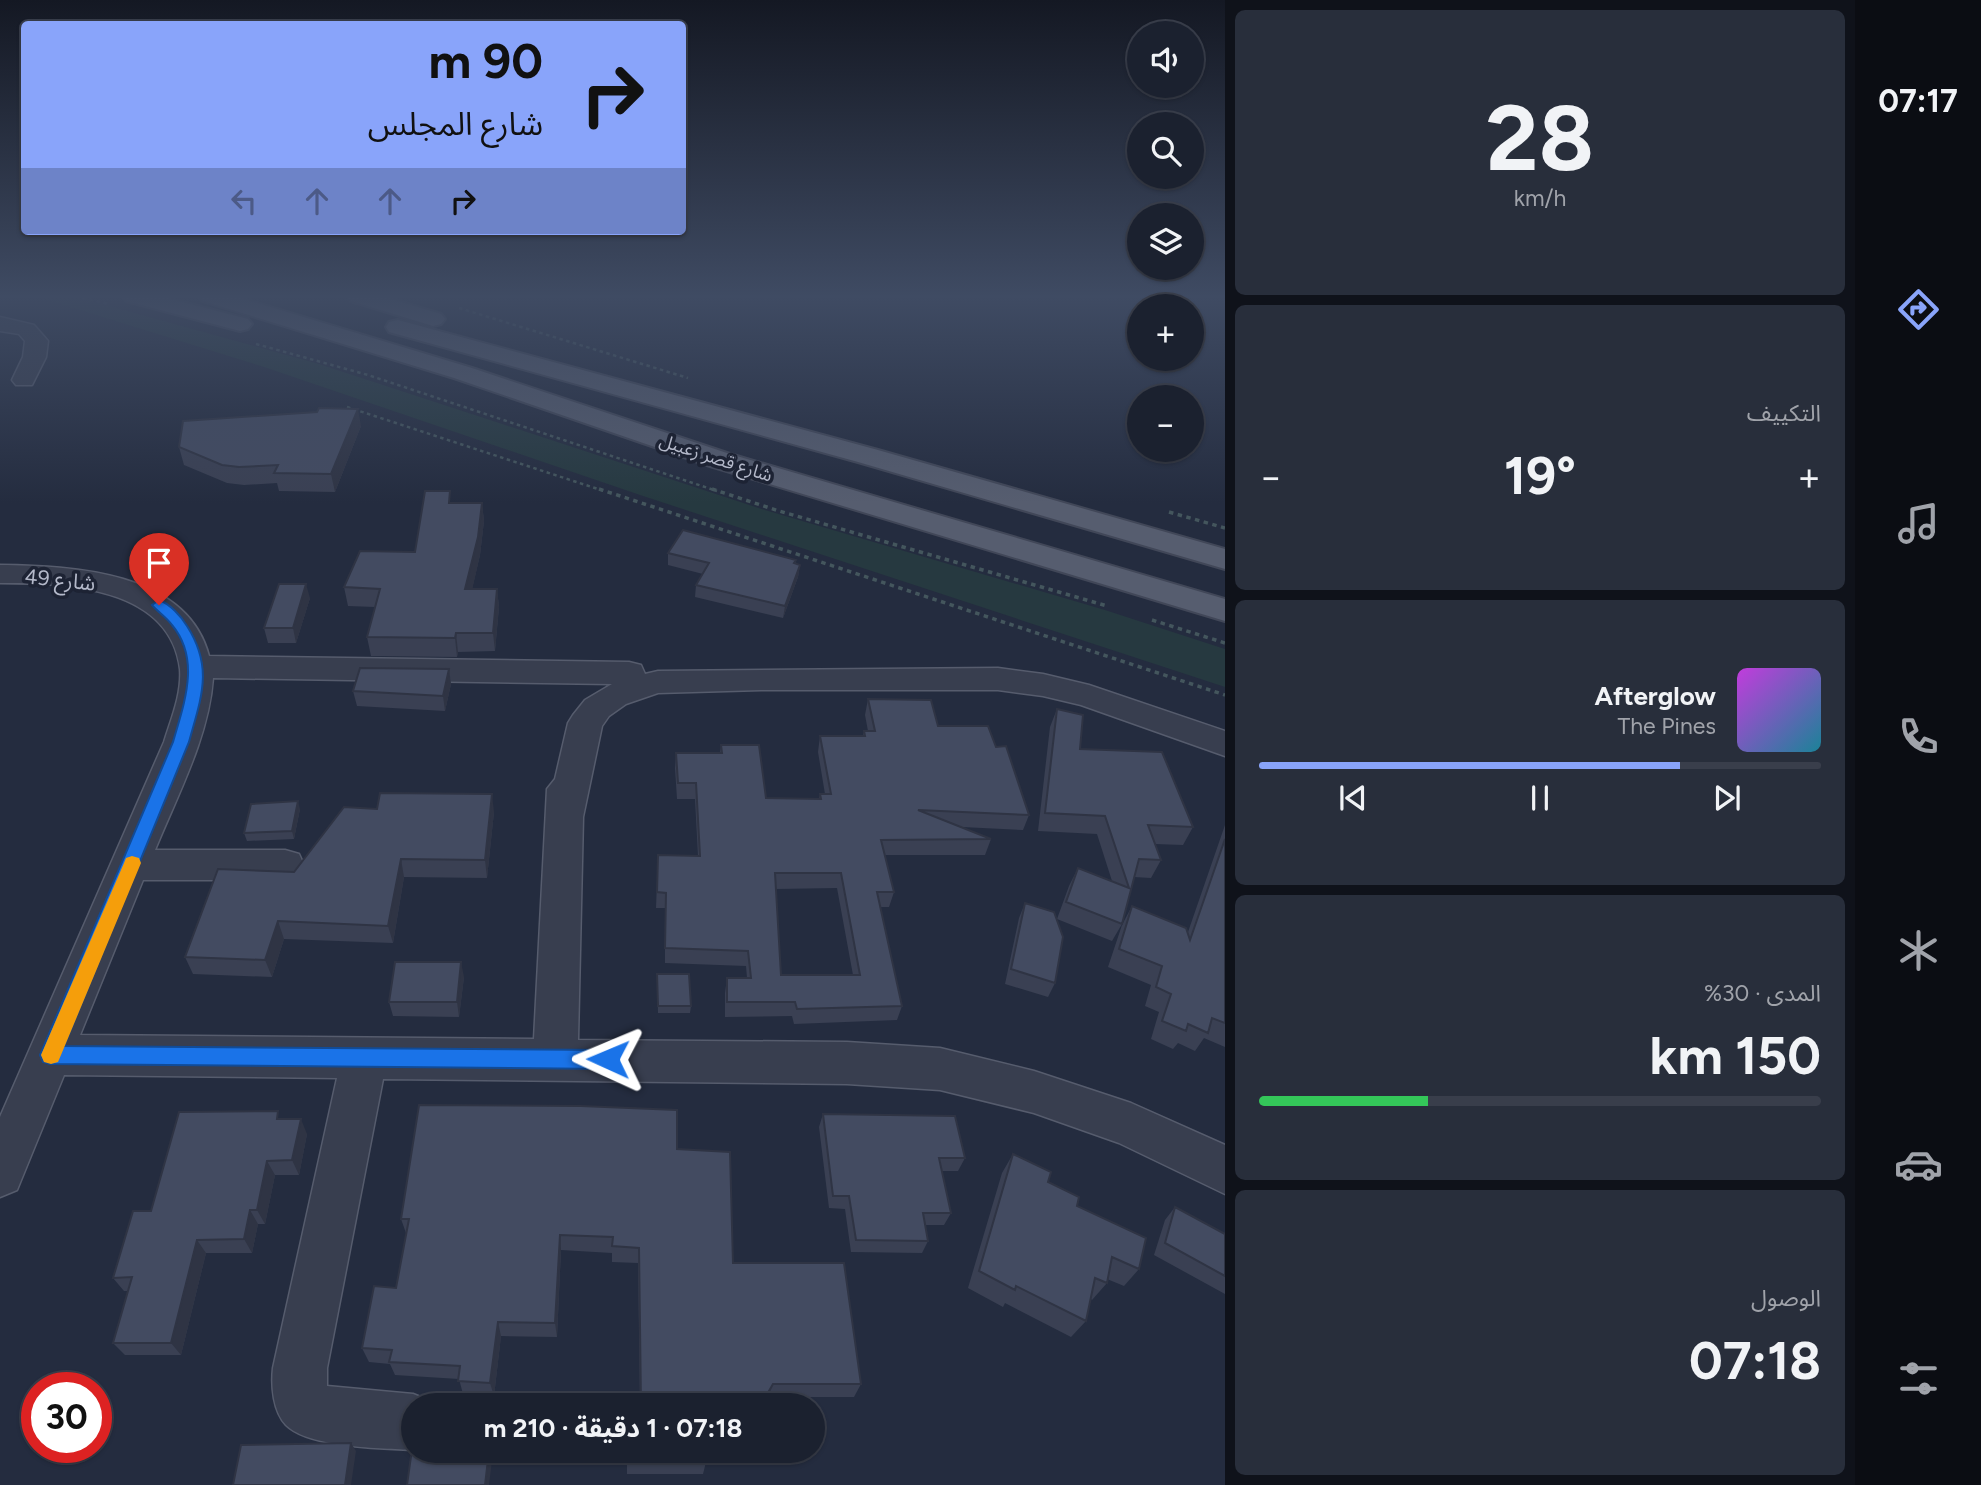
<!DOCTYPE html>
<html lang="ar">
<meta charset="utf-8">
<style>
:root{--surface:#1b212f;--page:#282e3b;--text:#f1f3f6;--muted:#a0a3aa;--line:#393e4b;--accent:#89a4fa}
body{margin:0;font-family:Figtree,"Noto Sans Arabic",sans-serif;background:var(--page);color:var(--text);direction:rtl;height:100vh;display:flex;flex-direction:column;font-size:26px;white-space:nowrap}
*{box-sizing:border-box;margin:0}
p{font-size:23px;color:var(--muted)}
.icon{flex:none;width:38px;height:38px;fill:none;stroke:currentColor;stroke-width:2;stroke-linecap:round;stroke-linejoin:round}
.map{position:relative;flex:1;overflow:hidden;direction:ltr}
.details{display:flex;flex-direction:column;gap:10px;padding:10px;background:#0f121a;width:630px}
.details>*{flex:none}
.top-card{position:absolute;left:21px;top:21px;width:665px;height:214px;border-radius:7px;box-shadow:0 2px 5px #0004,0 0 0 2px var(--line);direction:rtl;background:#89a4fa;color:#111;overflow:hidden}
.fabs{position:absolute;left:1127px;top:21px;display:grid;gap:14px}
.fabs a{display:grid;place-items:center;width:77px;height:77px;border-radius:50%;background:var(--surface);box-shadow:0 2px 5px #0004,0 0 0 2px var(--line);font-size:35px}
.speed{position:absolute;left:21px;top:1372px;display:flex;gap:14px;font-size:35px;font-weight:700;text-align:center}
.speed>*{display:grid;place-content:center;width:91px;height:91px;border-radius:50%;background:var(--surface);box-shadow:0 2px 5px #0004,0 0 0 2px var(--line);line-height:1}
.speed .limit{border:10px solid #d22;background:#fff;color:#111}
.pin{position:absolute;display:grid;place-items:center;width:60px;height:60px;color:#fff;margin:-72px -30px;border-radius:50% 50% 50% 0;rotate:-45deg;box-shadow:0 0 7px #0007}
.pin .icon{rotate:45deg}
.me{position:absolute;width:77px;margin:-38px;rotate:271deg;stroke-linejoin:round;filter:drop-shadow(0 0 5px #0008)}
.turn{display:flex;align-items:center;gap:24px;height:147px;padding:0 28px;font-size:32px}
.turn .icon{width:91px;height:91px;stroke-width:2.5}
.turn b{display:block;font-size:49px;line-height:60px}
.lanes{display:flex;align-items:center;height:66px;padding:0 28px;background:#0003;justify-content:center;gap:35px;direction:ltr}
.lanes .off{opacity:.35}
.big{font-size:52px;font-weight:700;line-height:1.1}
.details .tile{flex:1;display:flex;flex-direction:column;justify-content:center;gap:10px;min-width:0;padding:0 24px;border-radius:10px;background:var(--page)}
.details .dial{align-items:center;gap:0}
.dial b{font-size:91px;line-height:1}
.song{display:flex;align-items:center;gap:21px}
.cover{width:84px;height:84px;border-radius:10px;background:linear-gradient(135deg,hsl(290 70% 55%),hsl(190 70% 35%))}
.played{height:7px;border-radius:4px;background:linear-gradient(90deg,var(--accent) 75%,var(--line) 75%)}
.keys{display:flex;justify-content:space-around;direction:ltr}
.heat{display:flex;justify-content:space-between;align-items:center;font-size:38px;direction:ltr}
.charge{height:10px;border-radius:5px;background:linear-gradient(90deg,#34c759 30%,var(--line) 0)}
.trip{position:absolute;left:401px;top:1393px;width:424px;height:70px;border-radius:35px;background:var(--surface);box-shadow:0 2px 5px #0004,0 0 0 2px var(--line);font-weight:700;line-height:70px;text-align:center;direction:rtl}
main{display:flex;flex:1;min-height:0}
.menu{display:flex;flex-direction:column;width:126px;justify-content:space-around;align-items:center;background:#0b0d13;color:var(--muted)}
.menu .icon{width:49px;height:49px}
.menu .selected{color:var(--accent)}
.menu b{font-size:32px;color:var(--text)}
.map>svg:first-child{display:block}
.green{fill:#263940}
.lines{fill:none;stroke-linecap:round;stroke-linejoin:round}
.minor-casing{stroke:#565c6d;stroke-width:3}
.major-casing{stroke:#414758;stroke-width:4}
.path-far1{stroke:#44565d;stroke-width:2.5;stroke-dasharray:3.5 3.5;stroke-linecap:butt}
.path{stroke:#44565d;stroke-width:3.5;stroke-dasharray:4.5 4.5;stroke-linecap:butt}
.minor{fill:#383e4f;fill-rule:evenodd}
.major{fill:#565d6f;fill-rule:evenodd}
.wall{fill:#3a4053;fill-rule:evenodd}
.shaded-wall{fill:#2f3444}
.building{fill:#434b61;stroke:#2f3444;stroke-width:2;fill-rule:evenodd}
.route{fill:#1a73e8;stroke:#114b97;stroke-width:2}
.slow{fill:#f59e0b}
.labels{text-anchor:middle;stroke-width:7;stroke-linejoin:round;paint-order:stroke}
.far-street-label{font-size:18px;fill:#b4b9ca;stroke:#1d2334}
.street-label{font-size:21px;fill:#b4b9ca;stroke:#1d2334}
</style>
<main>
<nav class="menu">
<b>07:17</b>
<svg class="icon selected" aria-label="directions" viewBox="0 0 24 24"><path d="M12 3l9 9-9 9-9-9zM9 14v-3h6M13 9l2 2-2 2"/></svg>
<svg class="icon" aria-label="music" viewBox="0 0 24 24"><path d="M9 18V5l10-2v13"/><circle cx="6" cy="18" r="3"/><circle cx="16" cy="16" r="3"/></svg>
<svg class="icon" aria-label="phone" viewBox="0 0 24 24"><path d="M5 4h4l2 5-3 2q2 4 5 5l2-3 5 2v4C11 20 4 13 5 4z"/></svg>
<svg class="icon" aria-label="climate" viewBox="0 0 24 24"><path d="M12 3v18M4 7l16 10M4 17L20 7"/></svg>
<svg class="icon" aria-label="car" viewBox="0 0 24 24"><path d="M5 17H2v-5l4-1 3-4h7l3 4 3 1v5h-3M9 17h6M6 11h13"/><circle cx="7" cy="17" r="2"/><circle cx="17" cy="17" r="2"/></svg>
<svg class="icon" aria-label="filters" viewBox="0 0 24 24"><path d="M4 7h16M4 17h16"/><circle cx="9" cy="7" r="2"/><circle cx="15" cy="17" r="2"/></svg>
</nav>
<section class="details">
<div class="tile dial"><b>28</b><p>km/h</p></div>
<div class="tile"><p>التكييف</p>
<div class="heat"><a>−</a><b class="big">19°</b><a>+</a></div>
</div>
<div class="tile">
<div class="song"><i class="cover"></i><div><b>Afterglow</b><p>The Pines</p></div></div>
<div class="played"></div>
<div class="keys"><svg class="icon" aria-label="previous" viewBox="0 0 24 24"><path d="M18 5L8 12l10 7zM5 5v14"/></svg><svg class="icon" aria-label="pause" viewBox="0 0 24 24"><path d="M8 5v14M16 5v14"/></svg><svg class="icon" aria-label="next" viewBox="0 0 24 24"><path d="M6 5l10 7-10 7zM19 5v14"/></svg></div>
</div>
<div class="tile"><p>المدى · 30%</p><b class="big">150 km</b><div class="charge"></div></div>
<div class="tile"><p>الوصول</p><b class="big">07:18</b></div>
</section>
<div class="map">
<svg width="1225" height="1485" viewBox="0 0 1225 1485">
<rect width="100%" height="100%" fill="#242c3f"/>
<!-- green -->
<path class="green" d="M 35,296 L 73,296 L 319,364 L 765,510 L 1105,610 L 1225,649 L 1225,687 L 640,495 L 267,368 Z"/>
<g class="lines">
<defs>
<path id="minor" d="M 0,317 L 34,325 L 48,341 L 46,357 L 32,385 L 16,385 L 12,380 L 23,357 L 25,341 L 19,334 L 0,331 Z
M 0,565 C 72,566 187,571 209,656 L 629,662 L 641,665 L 645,674 L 658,671 L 998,668 L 1043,674 L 1089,685 L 1225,731 L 1225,756 L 1081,705 L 1043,696 L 998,690 L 761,690 L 658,693 L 626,704 L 609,716 L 602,726 L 583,817 L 578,1040 L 847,1042 L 940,1048 L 1034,1071 L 1131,1103 L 1225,1145 L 1225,1194 L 1119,1143 L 1034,1113 L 940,1090 L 847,1084 L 383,1079 L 327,1368 L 327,1386 L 413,1394 L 433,1402 L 434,1405 L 413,1405 L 413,1450 C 382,1448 309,1448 286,1425 C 273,1411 271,1386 273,1368 L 337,1078 L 64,1075 L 17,1190 L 0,1197 L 0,1117 L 164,742 C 171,719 182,694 180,669 C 170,586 64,583 0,583 ZM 213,678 L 612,684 L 585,700 L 573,715 L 568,723 L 555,779 L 547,789 L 534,1039 L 80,1035 L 143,880 L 285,880 L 299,876 L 304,865 L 299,854 L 285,850 L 155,850 C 177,796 209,737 213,678 Z"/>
<path id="major" d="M 122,296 L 159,296 L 248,319 L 252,324 L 248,329 L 240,331 L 126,301 Z
M 199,296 L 234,296 L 472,368 L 730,454 L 1225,599 L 1225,621 L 710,466 L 454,378 L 203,301 Z
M 347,296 L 381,296 L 441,314 L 445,319 L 441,324 L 433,326 L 351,301 Z
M 398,320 L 878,450 L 1225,549 L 1225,569 L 858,462 L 389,332 L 386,327 L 389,322 Z"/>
</defs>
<!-- minor casing -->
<use href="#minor" class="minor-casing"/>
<!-- major casing -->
<use href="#major" class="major-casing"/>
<!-- path-far1 -->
<path class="path-far1" d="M 76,296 L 109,304
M 459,308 L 688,378
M 256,344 L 368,375 L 717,491
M 347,407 L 604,491"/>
<!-- path -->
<path class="path" d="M 599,489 L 1225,695
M 712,489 L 779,511 L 1107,606
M 1169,512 L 1225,528
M 1152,620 L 1225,643"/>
<!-- minor -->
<use href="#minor" class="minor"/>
<!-- major -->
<use href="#major" class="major"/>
</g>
<!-- wall -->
<path class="wall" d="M 361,426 L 335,492 L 279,491 L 277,483 L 244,485 L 227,483 L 184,465 L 179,447 Z
M 452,503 L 482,503 L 484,521 L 480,555 L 472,589 L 497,589 L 499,607 L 495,651 L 458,652 L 457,657 L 371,656 L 367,637 L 375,607 L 348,606 L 344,587 L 415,552 Z
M 668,553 L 796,560 L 796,564 L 800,565 L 798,577 L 783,618 L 695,597 L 696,585 L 703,574 L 668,565 Z
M 310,598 L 296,643 L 268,643 L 264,628 Z
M 449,669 L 451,684 L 445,711 L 357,706 L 353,691 Z
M 868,699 L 996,747 L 1029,815 L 1023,830 L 962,827 L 991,839 L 985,855 L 885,855 L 894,892 L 889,907 L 880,907 L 902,1006 L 897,1020 L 794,1024 L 792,1016 L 725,1017 L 725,993 L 727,978 L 747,978 L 746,966 L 665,963 L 665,908 L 656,908 L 658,855 L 698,856 L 695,799 L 677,799 L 675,768 L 676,753 L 720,753 L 721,745 L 766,798 L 819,799 L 820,794 L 825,794 L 818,752 L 820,736 L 863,736 L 864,731 L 868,731 L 865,715 ZM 837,888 L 853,975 L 781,975 L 776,889 Z
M 1057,709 L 1080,749 L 1193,827 L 1183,845 L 1155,844 L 1161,860 L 1151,878 L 1134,877 L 1122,924 L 1112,941 L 1057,919 L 1069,886 L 1078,868 L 1112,881 L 1097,834 L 1038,831 L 1050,727 Z
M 300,809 L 294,839 L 247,841 L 244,833 Z
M 494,812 L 487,878 L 404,877 L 393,943 L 284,939 L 272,977 L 193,974 L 185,957 L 294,872 Z
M 1225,825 L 1225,1047 L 1204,1038 L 1195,1051 L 1178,1043 L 1173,1049 L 1151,1039 L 1159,1012 L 1145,1006 L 1151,985 L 1108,967 L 1122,925 L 1132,906 L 1188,932 Z
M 1025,903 L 1055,983 L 1048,997 L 1005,984 L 1019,918 Z
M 657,974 L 691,1006 L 690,1013 L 658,1013 Z
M 464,977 L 459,1017 L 393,1016 L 389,1002 Z
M 823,1114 L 965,1158 L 958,1171 L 942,1171 L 951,1213 L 944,1225 L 925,1225 L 928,1241 L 922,1253 L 851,1252 L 845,1209 L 829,1208 L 819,1127 Z
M 282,1119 L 307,1134 L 299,1175 L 275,1175 L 265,1224 L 258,1224 L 252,1253 L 206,1253 L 181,1355 L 125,1355 L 113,1343 L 128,1291 L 124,1291 L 113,1278 L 151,1211 Z
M 677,1149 L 733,1263 L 861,1384 L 854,1397 L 768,1397 L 764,1405 L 640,1405 L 638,1263 L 612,1262 L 612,1253 L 561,1250 L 557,1337 L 501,1336 L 494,1396 L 463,1394 L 459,1379 L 395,1375 L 390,1364 L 369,1362 L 362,1348 L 396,1288 L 406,1233 L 401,1219 Z
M 1013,1154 L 1077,1206 L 1139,1269 L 1124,1286 L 1107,1279 L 1107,1283 L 1092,1300 L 1091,1299 L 1086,1321 L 1071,1337 L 1005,1303 L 1003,1307 L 968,1288 L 1002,1173 Z
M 1175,1207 L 1225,1234 L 1225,1294 L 1154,1255 L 1165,1220 Z
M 627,1451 L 706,1451 L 706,1462 L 703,1474 L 627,1474 Z"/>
<!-- shaded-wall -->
<path class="shaded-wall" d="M 358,409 L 361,426 L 335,492 L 331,474 Z
M 482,503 L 484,521 L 480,555 L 468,608 L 465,589 Z
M 800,565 L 798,577 L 783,618 L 785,606 Z
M 306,584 L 310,598 L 296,643 L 293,628 Z
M 497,589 L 499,607 L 495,651 L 493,633 Z
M 456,633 L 458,652 L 457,657 L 455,638 Z
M 449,669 L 451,684 L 445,711 L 443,696 Z
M 492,794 L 494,812 L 487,878 L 485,860 Z
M 298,801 L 300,809 L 294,839 L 292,831 Z
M 401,859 L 404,877 L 393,943 L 388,926 Z
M 278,921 L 284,939 L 272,977 L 265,960 Z
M 461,962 L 464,977 L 459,1017 L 457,1002 Z
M 301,1119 L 307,1134 L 299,1175 L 292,1160 Z
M 267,1161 L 275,1175 L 265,1224 L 257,1210 Z
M 250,1210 L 258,1224 L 252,1253 L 244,1239 Z
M 560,1235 L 561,1250 L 557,1337 L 555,1323 Z
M 197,1240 L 206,1253 L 181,1355 L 171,1343 Z
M 498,1322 L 501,1336 L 494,1396 L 490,1383 Z
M 773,1384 L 768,1397 L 764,1405 L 756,1405 Z
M 351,1443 L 356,1451 L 351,1485 L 345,1485 Z
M 489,1451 L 492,1451 L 493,1453 L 489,1485 L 485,1485 Z"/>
<!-- building -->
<path class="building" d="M 319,408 L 358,409 L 331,474 L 274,473 L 278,465 L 239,467 L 222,465 L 179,447 L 183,421 L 317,412 Z
M 425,491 L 450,491 L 449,503 L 482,503 L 478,537 L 465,589 L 497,589 L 493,633 L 456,633 L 455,638 L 367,637 L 380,589 L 344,587 L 360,551 L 415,552 Z
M 683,530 L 796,560 L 794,563 L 800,565 L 785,606 L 696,585 L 709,563 L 668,553 Z
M 279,584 L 306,584 L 293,628 L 264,628 Z
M 360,668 L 449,669 L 443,696 L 353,691 Z
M 868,699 L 931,700 L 938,726 L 988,726 L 996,747 L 1006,746 L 1029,815 L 918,810 L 991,839 L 881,840 L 894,892 L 877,892 L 902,1006 L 797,1009 L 795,1002 L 727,1002 L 727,978 L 751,978 L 748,951 L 665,948 L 666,893 L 657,892 L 658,855 L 700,856 L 696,783 L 678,783 L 676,753 L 722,753 L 721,745 L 759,745 L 766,798 L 821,799 L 820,794 L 831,794 L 820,736 L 865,736 L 864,731 L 875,731 ZM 775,873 L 841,873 L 860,975 L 781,975 Z
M 1057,709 L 1083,715 L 1080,749 L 1162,752 L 1193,827 L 1148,825 L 1161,860 L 1139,859 L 1122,924 L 1066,902 L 1078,868 L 1129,888 L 1105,816 L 1045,813 Z
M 380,793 L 492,794 L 485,860 L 401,859 L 388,926 L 278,921 L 265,960 L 185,957 L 218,869 L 294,872 L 344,807 L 377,809 Z
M 298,801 L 292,831 L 244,833 L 251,804 Z
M 1225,839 L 1225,1023 L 1212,1018 L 1208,1033 L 1188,1024 L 1186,1031 L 1162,1021 L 1171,994 L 1156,987 L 1162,966 L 1119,949 L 1132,906 L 1186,928 L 1190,940 Z
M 1025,903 L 1054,912 L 1063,937 L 1055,983 L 1011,969 Z
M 395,962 L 461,962 L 457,1002 L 389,1002 Z
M 657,974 L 689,974 L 691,1006 L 658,1006 Z
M 419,1105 L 581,1106 L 677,1110 L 677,1149 L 730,1152 L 733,1263 L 844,1263 L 861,1384 L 773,1384 L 765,1398 L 756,1404 L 641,1405 L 639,1248 L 612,1246 L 613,1237 L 560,1235 L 555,1323 L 498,1322 L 490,1383 L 458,1381 L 460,1366 L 389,1362 L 392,1350 L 362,1348 L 374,1286 L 396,1288 L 409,1219 L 401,1219 Z
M 278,1111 L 277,1119 L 301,1119 L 292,1160 L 267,1161 L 257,1210 L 250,1210 L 244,1239 L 197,1240 L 171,1343 L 113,1343 L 132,1277 L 113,1278 L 133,1211 L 151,1211 L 179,1112 Z
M 823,1114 L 955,1116 L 965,1158 L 939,1158 L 951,1213 L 923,1213 L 928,1241 L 856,1240 L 849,1196 L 833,1196 Z
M 1013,1154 L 1051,1172 L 1048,1182 L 1079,1197 L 1077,1206 L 1146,1238 L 1139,1269 L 1112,1257 L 1107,1283 L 1095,1278 L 1086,1321 L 1016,1286 L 1015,1290 L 979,1271 Z
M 1175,1207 L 1225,1234 L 1225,1276 L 1165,1243 Z
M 413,1442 L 413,1451 L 489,1451 L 485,1485 L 407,1485 Z
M 351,1443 L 345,1485 L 233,1485 L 241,1445 Z
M 627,1451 L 706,1451 L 706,1462 L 628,1463 Z"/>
<!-- sky -->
<linearGradient id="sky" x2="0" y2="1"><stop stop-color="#141823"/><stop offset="0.59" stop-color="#3f4b63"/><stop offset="1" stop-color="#3f4b63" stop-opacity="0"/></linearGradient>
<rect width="1225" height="503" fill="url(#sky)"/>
<!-- route -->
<path class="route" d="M 159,600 C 170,604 181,616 187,626 C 214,668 201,698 189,742 L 64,1046 L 608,1050 L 615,1053 L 618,1059 L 615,1066 L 608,1069 L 50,1064 L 43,1062 L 40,1055 L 173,742 C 184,703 201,660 172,625 C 166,617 158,612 152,605 Z"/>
<!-- slow -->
<path class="slow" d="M 132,856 L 139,858 L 141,863 L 61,1055 L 58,1062 L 51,1064 L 44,1062 L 41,1055 L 124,863 L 126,858 Z"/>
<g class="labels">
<!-- far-street labels -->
<g class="far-street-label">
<text transform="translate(716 458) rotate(18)" y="6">شارع قصر زعبيل</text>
</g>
<!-- street labels -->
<g class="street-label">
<text transform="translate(60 580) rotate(6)" y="7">شارع 49</text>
</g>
</g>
</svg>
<div class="fabs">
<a><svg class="icon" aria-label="sound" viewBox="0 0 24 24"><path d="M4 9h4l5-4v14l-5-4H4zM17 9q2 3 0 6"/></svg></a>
<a><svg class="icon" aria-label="search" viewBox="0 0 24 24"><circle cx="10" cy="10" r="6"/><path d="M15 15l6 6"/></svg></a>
<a><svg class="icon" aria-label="layers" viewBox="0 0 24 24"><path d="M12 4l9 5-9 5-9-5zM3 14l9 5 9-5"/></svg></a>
<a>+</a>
<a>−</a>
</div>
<div class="speed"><div class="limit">30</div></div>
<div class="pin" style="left:159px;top:605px;background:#d93025"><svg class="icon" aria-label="arrive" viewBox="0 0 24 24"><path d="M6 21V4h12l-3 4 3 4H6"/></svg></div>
<svg class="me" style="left:608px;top:1059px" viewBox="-20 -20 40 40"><path d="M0-17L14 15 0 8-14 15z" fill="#1a73e8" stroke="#fff" stroke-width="4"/></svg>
<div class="trip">07:18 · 1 دقيقة · 210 m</div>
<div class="top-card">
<div class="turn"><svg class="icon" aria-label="right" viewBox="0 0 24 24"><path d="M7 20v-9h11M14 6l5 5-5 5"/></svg><div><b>90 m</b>شارع المجلس</div></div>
<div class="lanes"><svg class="icon off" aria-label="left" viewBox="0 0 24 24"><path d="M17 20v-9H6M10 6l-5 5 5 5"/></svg><svg class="icon off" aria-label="ahead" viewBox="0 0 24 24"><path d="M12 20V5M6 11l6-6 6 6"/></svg><svg class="icon off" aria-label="ahead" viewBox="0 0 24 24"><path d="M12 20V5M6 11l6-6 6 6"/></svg><svg class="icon" aria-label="right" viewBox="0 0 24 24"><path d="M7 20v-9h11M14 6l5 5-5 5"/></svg></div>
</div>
</div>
</main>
